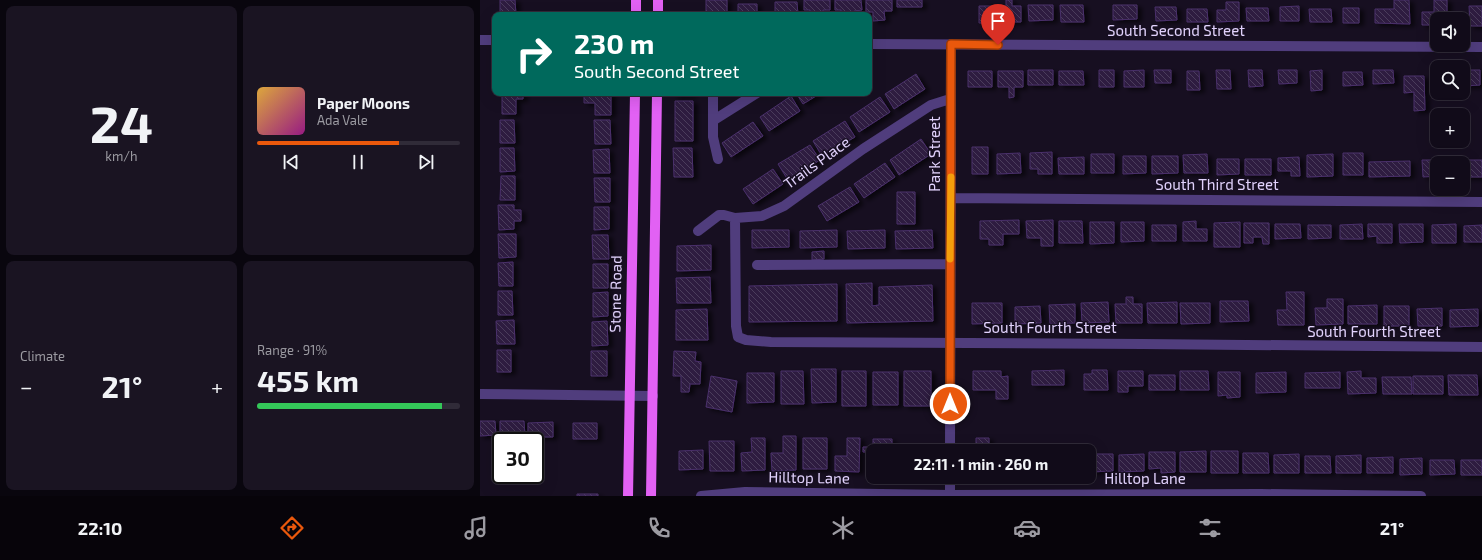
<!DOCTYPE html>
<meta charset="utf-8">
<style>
:root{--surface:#110b19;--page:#1a1422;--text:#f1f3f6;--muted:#9c9ba2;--line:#302b38;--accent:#ea580c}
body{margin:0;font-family:"Exo 2",sans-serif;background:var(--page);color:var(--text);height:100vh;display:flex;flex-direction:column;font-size:15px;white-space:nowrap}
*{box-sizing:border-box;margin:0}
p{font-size:13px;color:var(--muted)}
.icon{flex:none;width:22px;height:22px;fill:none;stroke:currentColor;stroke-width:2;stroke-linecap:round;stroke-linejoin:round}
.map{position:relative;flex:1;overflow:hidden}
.side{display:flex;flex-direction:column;gap:6px;padding:6px;background:#09060e;width:480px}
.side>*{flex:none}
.top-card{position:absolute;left:12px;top:12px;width:380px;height:84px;border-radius:8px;box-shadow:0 4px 16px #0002,0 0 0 1px var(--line);background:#00695c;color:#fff;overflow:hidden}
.fabs{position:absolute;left:950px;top:12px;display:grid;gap:8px}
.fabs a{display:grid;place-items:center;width:40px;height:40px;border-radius:8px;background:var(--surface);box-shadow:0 4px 16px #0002,0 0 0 1px var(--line);font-size:20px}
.speed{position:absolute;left:12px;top:432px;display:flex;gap:8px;font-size:20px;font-weight:700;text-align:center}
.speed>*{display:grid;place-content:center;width:52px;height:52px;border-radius:50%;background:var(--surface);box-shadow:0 4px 16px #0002,0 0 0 1px var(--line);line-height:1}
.speed .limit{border:2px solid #111;border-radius:6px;background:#fff;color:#111}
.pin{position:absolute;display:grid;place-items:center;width:34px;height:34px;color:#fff;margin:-41px -17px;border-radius:50% 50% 50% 0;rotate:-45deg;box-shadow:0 0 4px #0007}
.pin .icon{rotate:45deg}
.me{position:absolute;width:44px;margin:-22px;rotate:0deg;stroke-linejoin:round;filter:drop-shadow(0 0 3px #0008)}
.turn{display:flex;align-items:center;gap:14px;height:84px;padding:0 16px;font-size:18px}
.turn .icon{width:52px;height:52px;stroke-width:2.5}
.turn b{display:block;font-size:28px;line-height:34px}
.big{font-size:30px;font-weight:700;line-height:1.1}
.side .widget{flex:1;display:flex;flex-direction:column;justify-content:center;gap:6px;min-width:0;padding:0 14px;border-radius:8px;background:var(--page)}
.side .dial{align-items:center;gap:0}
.dial b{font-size:52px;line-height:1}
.song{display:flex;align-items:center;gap:12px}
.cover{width:48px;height:48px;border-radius:6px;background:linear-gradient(135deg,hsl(40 70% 55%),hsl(310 70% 35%))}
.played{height:4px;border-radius:2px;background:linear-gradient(90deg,var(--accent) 70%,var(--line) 70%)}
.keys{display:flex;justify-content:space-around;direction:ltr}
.heat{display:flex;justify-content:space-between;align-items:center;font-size:22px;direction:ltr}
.charge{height:6px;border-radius:3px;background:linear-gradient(90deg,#34c759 91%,var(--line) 0)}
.side .tiles{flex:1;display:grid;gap:6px;grid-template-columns:repeat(2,1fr)}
.trip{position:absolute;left:386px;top:444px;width:230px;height:40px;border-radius:8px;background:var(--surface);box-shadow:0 4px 16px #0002,0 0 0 1px var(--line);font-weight:700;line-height:40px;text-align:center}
.menu{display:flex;height:64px;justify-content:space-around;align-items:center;background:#07040a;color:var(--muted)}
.menu .icon{width:28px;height:28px}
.menu .selected{color:var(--accent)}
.menu b{font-size:18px;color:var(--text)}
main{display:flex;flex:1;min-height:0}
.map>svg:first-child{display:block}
.building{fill:url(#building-back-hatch);stroke:#4a306b;filter:url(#shadow)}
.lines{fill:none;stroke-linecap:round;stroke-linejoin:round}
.minor{stroke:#503d7d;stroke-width:10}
.major{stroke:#e261f4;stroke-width:10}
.route-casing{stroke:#983908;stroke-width:10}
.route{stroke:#ea580c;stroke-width:7}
.slow{stroke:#f59e0b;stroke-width:7}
.labels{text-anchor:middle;stroke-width:3;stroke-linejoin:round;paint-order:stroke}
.street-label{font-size:15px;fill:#e1d2fc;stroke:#170f21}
</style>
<main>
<section class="side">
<div class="tiles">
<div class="widget dial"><b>24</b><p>km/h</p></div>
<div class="widget">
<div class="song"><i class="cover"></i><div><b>Paper Moons</b><p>Ada Vale</p></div></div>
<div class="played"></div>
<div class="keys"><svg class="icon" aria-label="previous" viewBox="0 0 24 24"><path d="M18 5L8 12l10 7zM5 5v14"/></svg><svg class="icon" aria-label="pause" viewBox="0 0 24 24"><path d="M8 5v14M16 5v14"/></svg><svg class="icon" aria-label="next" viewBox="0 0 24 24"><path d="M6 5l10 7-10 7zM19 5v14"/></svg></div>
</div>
<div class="widget"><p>Climate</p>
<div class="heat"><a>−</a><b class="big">21°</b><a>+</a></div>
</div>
<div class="widget"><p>Range · 91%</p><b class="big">455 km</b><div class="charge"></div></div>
</div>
</section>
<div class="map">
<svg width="1002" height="496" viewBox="0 0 1002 496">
<defs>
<pattern id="building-back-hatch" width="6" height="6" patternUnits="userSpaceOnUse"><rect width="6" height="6" fill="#2d1c40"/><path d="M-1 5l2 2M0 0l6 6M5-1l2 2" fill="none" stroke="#4b3c5c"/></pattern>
<filter id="shadow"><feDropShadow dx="4.5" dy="2.5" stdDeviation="2" flood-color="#0009"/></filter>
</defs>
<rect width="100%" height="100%" fill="#170f21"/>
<!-- building -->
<path class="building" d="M 20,0 L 35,0 L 36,15 L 20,15 Z
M 226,0 L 247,0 L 247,15 L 226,15 Z
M 324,0 L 350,0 L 350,10 L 343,10 L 343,15 L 330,15 L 330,10 L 324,10 Z
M 355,0 L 381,0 L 382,10 L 374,11 L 374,15 L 361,15 L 361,10 L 355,10 Z
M 386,0 L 412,0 L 412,11 L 404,11 L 405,20 L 393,21 L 393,12 L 386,12 Z
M 417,0 L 442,0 L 442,7 L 417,7 Z
M 526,0 L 532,0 L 532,6 L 541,6 L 541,22 L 518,22 L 517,6 L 526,6 Z
M 914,0 L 929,0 L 930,24 L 895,23 L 895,9 L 914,9 Z
M 954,0 L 967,0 L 967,19 L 957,19 L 957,25 L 942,25 L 942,12 L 954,12 Z
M 295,2 L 317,2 L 318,15 L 295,15 Z
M 746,2 L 759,2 L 759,21 L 737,22 L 737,10 L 746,10 Z
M 258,4 L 277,4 L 277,15 L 258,15 Z
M 548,5 L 573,5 L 573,20 L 549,21 Z
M 580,5 L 603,5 L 604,22 L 581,22 Z
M 633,5 L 657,5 L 657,19 L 633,20 Z
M 499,6 L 512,6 L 512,23 L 499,23 Z
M 819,6 L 819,21 L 800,21 L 800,7 Z
M 989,6 L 1002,6 L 1002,26 L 990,26 Z
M 675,7 L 696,7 L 697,20 L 676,21 Z
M 766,8 L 788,8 L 789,21 L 767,21 Z
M 863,8 L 879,8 L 879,23 L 863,23 Z
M 707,9 L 727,9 L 728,22 L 707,22 Z
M 829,9 L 851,9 L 852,22 L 830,22 Z
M 548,70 L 573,70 L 573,85 L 548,85 Z
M 619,70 L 634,70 L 634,87 L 619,87 Z
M 664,70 L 664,87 L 644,87 L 644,71 Z
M 674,70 L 691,70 L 691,83 L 675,83 Z
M 736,70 L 750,70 L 751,89 L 737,89 Z
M 768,70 L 782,70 L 783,86 L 769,87 Z
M 798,70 L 817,70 L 817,83 L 799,84 Z
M 842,70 L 842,90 L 831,91 L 830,71 Z
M 893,70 L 913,70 L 914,83 L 893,84 Z
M 955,70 L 957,70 L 957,85 L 955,85 Z
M 984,70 L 1000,70 L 1000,85 L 985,86 Z
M 488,71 L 512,71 L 512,87 L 488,87 Z
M 518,71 L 543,71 L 543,87 L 534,87 L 534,97 L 529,98 L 529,87 L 518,87 Z
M 579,71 L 603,71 L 604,85 L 579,85 Z
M 707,71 L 719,71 L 720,90 L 707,90 Z
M 863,72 L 882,72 L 883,85 L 863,86 Z
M 436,74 L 445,89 L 414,109 L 405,94 Z
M 924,76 L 944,76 L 945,110 L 934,111 L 934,92 L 924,93 Z
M 22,93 L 43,93 L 43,99 L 36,99 L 36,114 L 22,114 Z
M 104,93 L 131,93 L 131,115 L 115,115 L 115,103 L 104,103 Z
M 194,93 L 212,93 L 212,95 L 194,96 Z
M 316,93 L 341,93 L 323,104 Z
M 311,96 L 320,111 L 289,131 L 280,117 Z
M 400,97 L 410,112 L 379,132 L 370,117 Z
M 195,101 L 213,101 L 213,141 L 195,141 Z
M 20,120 L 34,120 L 35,143 L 20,143 Z
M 114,120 L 130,120 L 131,144 L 115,144 Z
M 365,121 L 375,137 L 342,156 L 333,141 Z
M 273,122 L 283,136 L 251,157 L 242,143 Z
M 441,139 L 451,154 L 419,175 L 410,160 Z
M 330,145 L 340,160 L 308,180 L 298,164 Z
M 492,147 L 508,147 L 508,174 L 492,174 Z
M 20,148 L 34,148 L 35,171 L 20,172 Z
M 193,148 L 212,148 L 213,177 L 194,177 Z
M 129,149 L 130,173 L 114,173 L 113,150 Z
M 572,152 L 572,174 L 558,174 L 558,169 L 550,169 L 550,153 Z
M 540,153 L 541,173 L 517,174 L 517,154 Z
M 863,153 L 883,153 L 883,175 L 863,175 Z
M 611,154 L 634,154 L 634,173 L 611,173 Z
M 727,154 L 728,173 L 704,173 L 703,155 Z
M 853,154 L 853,176 L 827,177 L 827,155 Z
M 643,156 L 666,156 L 666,173 L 643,174 Z
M 672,156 L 698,156 L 698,173 L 672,174 Z
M 604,157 L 604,174 L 579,174 L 578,158 Z
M 819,157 L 820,176 L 811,176 L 811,171 L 798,171 L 798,158 Z
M 737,159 L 759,159 L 759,174 L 737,175 Z
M 765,159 L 791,159 L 791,175 L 765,175 Z
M 942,160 L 976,160 L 976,163 L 957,163 L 957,176 L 943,177 Z
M 982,160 L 1002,160 L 1002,177 L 983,177 Z
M 930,161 L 930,176 L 889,177 L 889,162 Z
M 405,163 L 415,177 L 384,198 L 374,184 Z
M 293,169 L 303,184 L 273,204 L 263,189 Z
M 21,176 L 35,176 L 35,200 L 20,200 Z
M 114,178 L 130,178 L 130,202 L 115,202 Z
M 370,187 L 379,202 L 347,221 L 338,206 Z
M 417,192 L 435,192 L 435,224 L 417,224 Z
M 18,205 L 34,205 L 34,210 L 41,210 L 41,221 L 34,221 L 34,229 L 19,230 Z
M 114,207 L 129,207 L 129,229 L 114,230 Z
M 539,220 L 539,234 L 523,234 L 523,245 L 509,245 L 509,239 L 500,239 L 500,221 Z
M 573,220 L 573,246 L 561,246 L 561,238 L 547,238 L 546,221 Z
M 579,221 L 602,221 L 603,243 L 579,243 Z
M 716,221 L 716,229 L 727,229 L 727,241 L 703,241 L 703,222 Z
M 610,222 L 634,222 L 634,243 L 610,244 Z
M 641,222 L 664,222 L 664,241 L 641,242 Z
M 760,222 L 760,247 L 734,247 L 734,223 Z
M 764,223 L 789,223 L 789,244 L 783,244 L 782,237 L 773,237 L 773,243 L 764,243 Z
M 795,224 L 820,224 L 821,238 L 795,239 Z
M 882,224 L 883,239 L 860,239 L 860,225 Z
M 888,224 L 912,224 L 912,243 L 897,243 L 897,236 L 888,237 Z
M 919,224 L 943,224 L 943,242 L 920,243 Z
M 976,224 L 976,243 L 952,243 L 952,225 Z
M 672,225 L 696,225 L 696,241 L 672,241 Z
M 828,225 L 851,225 L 851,238 L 828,239 Z
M 1002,225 L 1002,242 L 984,242 L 984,226 Z
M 272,230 L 309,230 L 309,247 L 272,248 Z
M 357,230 L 357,247 L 320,248 L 320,231 Z
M 405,230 L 405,248 L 368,249 L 367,231 Z
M 452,230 L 453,248 L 416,249 L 415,231 Z
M 18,234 L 36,234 L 36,257 L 19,258 Z
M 112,235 L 128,235 L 129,259 L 113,259 Z
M 231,245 L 231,270 L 197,271 L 197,246 Z
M 344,251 L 344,259 L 332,260 L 332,252 Z
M 33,262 L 33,286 L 19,286 L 18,263 Z
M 113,264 L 128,264 L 128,288 L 113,288 Z
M 230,277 L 231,303 L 197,303 L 196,278 Z
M 392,283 L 392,306 L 399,305 L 399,287 L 452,285 L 453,321 L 367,323 L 366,284 Z
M 357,284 L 357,321 L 269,322 L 269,286 Z
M 18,291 L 32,291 L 33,315 L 18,315 Z
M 128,292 L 128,316 L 113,317 L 113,293 Z
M 806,292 L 824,292 L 824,325 L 798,325 L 797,310 L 807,310 Z
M 646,297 L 653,297 L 653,304 L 662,304 L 662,323 L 636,323 L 635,304 L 646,304 Z
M 847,299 L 863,299 L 863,324 L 836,325 L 835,308 L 847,308 Z
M 740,301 L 768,301 L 769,321 L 740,322 Z
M 628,302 L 629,322 L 602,323 L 601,303 Z
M 697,302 L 697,323 L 668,323 L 667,303 Z
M 492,303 L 522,303 L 522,323 L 492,324 Z
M 700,303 L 730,303 L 730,323 L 701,324 Z
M 595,304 L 595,323 L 570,324 L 569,305 Z
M 897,305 L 897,324 L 868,324 L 868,306 Z
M 560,306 L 561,323 L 535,324 L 535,307 Z
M 904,306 L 929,306 L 929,326 L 904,326 Z
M 962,308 L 962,326 L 938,326 L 937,309 Z
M 227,309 L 228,340 L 196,340 L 196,310 Z
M 998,309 L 998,326 L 970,327 L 970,310 Z
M 34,320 L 35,344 L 17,344 L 16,321 Z
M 127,321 L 128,345 L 112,346 L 112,322 Z
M 17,350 L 31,350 L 31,372 L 17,372 Z
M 111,351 L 127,351 L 127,376 L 111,376 Z
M 194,351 L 216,352 L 215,361 L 221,362 L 220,384 L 210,384 L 209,392 L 201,392 L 201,376 L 193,376 Z
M 331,369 L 356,369 L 356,402 L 332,403 Z
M 584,370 L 584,385 L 552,385 L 552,371 Z
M 612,370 L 627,370 L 628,390 L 604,390 L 604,374 L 612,374 Z
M 301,371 L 323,371 L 324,404 L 301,404 Z
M 362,371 L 386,371 L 386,406 L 362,406 Z
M 424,371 L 451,371 L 451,406 L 424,406 Z
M 493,371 L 521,371 L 521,377 L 528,376 L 528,399 L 516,399 L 516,390 L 493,390 Z
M 638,371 L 663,371 L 663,386 L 648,386 L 648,392 L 638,392 Z
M 700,371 L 728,371 L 729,390 L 700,390 Z
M 881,371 L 881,378 L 896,378 L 896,393 L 868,394 L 867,372 Z
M 393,372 L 418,372 L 418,405 L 393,405 Z
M 738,372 L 760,372 L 760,397 L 747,398 L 747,395 L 738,396 Z
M 806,372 L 806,392 L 776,393 L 776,373 Z
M 860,372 L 860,388 L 825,388 L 825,373 Z
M 267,373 L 294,373 L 294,402 L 267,403 Z
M 669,375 L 695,375 L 695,390 L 669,390 Z
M 968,375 L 997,375 L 998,395 L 969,395 Z
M 231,376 L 257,381 L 252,412 L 226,407 Z
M 933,376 L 963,376 L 963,394 L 933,394 Z
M 902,377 L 931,377 L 932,394 L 903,394 Z
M 0,421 L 15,421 L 16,435 L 0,436 Z
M 20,421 L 44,421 L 45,436 L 20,437 Z
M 73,422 L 73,437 L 48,437 L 48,423 Z
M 93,423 L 117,423 L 117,439 L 93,439 Z
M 303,436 L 316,436 L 316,470 L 292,471 L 291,453 L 303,453 Z
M 271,438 L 285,438 L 285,470 L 262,471 L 261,453 L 272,452 Z
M 323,438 L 347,438 L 347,469 L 323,469 Z
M 367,438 L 380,438 L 379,472 L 355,471 L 355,456 L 367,456 Z
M 496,438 L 509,438 L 509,451 L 496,451 Z
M 393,439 L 412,439 L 412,451 L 393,451 L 393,470 L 387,470 L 387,452 L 383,452 L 383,447 L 393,447 Z
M 229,441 L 254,441 L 254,471 L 230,471 Z
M 223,450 L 223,469 L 199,470 L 199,451 Z
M 726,451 L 726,472 L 700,472 L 700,452 Z
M 731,451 L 758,451 L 758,473 L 731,473 Z
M 669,452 L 695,452 L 695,472 L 681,473 L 681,468 L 669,469 Z
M 763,453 L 788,453 L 789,473 L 763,473 Z
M 609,454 L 633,454 L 633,471 L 609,472 Z
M 664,454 L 664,471 L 639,472 L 639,455 Z
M 819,454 L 819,473 L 794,473 L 794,455 Z
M 881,455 L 881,473 L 856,473 L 856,456 Z
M 825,456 L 850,456 L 851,473 L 825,473 Z
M 913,457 L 913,473 L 887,473 L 887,458 Z
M 942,458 L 942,474 L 920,475 L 920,459 Z
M 950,460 L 974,460 L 975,474 L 950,475 Z
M 981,460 L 1002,460 L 1002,475 L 981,475 Z
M 97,494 L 118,494 L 118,496 L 97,496 Z"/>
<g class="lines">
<!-- minor -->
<path class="minor" d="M 0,40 L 15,40
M 389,44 L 1002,47
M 233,93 L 233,137 L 238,159
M 234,120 L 277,93
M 471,198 L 1002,202
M 255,218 L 256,326 L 258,337 L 266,340 L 291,342 L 663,344 L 1002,347
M 218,231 L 239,215 L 244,215 L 255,218 L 282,216 L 304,206 L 383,149 L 451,105 L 470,99
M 277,265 L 470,264
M 0,394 L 173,396
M 470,451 L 471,44
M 470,477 L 470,496
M 221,496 L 265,492 L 470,495 L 781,494 L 941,496"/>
<!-- major -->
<path class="major" d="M 156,15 L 156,0
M 178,15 L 178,0
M 148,496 L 155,93
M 171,496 L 177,93"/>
</g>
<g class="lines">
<defs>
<path id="route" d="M 470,404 L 471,44 L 518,45"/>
</defs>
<!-- route casing -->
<use href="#route" class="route-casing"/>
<!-- route -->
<use href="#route" class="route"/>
<!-- slow -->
<path class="slow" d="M 470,259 L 471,177"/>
</g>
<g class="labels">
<!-- street labels -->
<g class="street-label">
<text x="696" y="36">South Second Street</text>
<text transform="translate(455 154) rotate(-90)" y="5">Park Street</text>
<text transform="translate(337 163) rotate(-36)" y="5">Trails Place</text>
<text x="737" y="190">South Third Street</text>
<text transform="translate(136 294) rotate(-89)" y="5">Stone Road</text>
<text x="570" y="333">South Fourth Street</text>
<text x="894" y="337">South Fourth Street</text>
<text transform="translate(329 478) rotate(1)" y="5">Hilltop Lane</text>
<text x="665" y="484">Hilltop Lane</text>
</g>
</g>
</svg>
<div class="fabs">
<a><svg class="icon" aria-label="sound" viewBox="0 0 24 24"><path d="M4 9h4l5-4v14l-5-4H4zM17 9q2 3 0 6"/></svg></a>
<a><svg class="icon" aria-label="search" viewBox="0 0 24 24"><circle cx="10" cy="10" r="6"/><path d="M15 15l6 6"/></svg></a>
<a>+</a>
<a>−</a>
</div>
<div class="speed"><div class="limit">30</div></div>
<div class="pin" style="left:518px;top:45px;background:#d93025"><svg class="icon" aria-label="arrive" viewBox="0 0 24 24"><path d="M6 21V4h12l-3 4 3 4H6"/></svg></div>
<svg class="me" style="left:470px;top:404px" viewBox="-20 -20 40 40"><circle r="17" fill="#ea580c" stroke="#fff" stroke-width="3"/><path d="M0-11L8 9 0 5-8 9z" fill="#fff"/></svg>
<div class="trip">22:11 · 1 min · 260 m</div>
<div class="top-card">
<div class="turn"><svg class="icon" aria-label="right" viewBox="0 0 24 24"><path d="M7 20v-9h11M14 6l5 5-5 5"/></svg><div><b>230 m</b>South Second Street</div></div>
</div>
</div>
</main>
<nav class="menu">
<b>22:10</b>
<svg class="icon selected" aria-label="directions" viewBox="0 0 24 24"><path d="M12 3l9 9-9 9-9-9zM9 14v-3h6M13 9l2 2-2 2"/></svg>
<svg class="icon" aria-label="music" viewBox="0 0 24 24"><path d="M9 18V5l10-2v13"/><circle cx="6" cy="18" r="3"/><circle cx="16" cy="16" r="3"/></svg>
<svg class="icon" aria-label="phone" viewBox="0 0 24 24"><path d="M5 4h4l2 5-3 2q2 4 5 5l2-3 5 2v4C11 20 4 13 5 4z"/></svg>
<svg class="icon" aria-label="climate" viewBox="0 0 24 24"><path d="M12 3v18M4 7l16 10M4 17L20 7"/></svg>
<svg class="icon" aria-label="car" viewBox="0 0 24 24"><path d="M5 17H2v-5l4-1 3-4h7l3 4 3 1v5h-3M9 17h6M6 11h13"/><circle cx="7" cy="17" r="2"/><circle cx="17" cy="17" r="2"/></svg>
<svg class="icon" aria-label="filters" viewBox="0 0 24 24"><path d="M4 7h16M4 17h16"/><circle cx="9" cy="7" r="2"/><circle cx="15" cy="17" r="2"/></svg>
<b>21°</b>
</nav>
